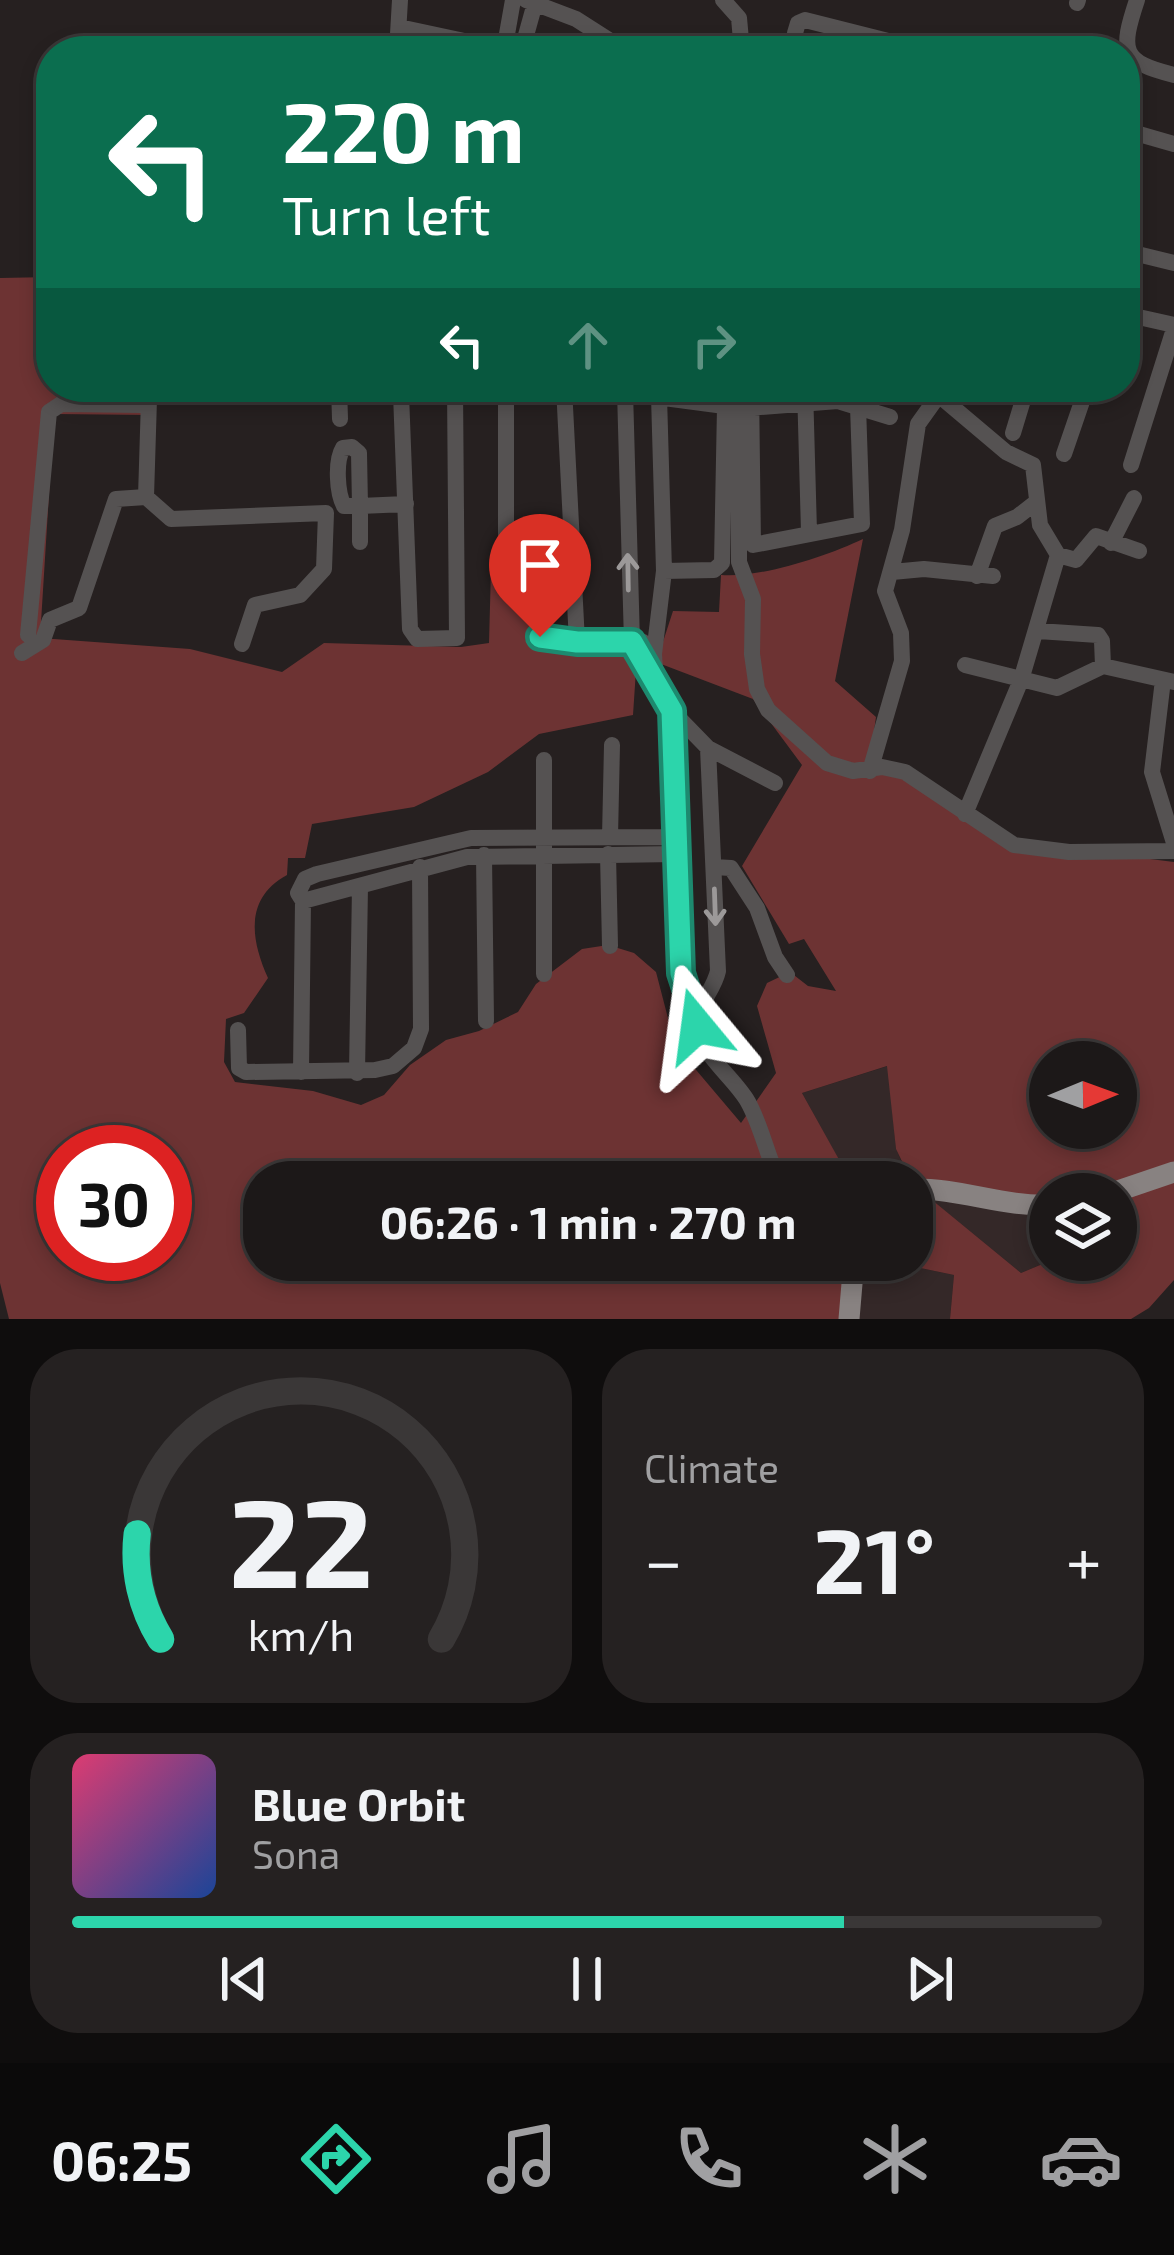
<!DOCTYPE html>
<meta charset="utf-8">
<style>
:root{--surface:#1c1818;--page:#252121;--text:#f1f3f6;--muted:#a0a0a2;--line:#3a3737;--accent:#2cd5ab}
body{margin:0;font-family:"Exo 2",sans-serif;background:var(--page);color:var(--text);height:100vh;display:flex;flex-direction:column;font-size:45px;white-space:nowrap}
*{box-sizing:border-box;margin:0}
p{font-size:39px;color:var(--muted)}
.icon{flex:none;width:66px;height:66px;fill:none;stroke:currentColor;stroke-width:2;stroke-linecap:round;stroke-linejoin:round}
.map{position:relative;height:1319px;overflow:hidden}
.side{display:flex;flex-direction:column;gap:30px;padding:30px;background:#0f0d0d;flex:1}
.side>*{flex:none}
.banner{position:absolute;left:36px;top:36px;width:1104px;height:366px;border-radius:48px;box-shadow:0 6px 18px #0003,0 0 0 3px var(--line);background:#0b6e4f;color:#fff;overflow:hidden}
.needle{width:78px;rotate:89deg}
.buttons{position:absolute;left:1029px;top:1041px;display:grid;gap:24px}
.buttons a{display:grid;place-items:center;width:108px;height:108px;border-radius:50%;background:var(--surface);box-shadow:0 6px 18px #0003,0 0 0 3px var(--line);font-size:60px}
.speed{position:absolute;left:36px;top:1125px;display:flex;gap:24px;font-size:60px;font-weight:700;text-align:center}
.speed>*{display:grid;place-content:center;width:156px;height:156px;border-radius:50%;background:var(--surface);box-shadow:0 6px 18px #0003,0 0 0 3px var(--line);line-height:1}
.speed .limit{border:18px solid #d22;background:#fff;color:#111}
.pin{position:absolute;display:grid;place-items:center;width:102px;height:102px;color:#fff;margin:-123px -51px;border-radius:50% 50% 50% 0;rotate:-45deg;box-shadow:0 0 12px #0007}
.pin .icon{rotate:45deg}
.me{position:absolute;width:132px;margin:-66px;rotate:344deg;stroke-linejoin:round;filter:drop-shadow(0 0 9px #0008)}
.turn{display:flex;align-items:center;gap:42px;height:252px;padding:0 48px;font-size:54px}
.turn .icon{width:156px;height:156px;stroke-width:2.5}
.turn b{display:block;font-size:84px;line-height:102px}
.lanes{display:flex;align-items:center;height:114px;padding:0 48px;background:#0003;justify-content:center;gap:60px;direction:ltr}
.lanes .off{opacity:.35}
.big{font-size:90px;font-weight:700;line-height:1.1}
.side .tile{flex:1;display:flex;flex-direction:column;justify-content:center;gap:18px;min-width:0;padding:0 42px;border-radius:48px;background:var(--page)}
.side .dial{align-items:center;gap:0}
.dial svg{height:312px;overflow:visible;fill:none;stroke:var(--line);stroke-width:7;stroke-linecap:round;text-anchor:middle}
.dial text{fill:var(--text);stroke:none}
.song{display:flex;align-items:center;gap:36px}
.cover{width:144px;height:144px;border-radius:18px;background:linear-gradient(135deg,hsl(340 70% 55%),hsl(220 70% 35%))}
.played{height:12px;border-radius:6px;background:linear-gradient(90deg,var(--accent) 75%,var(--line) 75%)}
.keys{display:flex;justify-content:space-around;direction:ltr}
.heat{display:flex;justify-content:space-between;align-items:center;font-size:66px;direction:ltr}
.side .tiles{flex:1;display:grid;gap:30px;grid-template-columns:1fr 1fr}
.tile:last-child{grid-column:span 2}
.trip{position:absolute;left:243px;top:1161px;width:690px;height:120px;border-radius:48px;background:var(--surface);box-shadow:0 6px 18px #0003,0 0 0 3px var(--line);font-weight:700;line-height:120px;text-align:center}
.tabs{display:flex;height:192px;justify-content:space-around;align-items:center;background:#0b0a0a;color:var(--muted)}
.tabs .icon{width:84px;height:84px}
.tabs .current{color:var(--accent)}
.tabs b{font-size:54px;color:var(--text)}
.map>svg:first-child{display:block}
.built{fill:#342828}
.green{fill:#6d3333;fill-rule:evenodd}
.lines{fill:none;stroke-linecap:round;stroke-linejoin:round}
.minor{stroke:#555252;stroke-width:16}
.major{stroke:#888281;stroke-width:21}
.oneway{stroke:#9c9999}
.route-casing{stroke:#1d8a6f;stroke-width:30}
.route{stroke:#2cd5ab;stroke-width:21}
</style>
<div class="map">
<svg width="1174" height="1319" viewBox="0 0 1174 1319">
<rect width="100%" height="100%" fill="#262020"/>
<!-- built -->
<path class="built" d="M 888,1066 L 896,1149 L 911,1182 L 851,1182 L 802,1093 Z
M 1135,1182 L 1124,1229 L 1116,1232 L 1116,1194 L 1050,1194 L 1052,1260 L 1021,1273 L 912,1184 Z
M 837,1260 L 882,1260 L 954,1275 L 950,1319 L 852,1319 Z"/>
<!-- green -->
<path class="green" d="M 51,277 L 51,387 L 151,387 L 151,415 L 54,414 L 40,638 L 190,649 L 282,672 L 324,643 L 461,647 L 489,643 L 491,569 L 543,573 L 543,621 L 530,622 L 532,639 L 637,655 L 633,715 L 539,734 L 488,772 L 414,807 L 312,824 L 305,858 L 288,858 L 287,875 C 245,898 250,938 268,978 L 244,1013 L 226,1019 L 224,1062 L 235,1082 L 313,1091 L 361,1105 L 384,1095 L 410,1065 L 446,1040 L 479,1031 L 518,1012 L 536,984 L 582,949 L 608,945 L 634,953 L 656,972 L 675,1045 L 741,1123 L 776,1073 L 757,1006 L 767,983 L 790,972 L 808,986 L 836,991 L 804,939 L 789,944 L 742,866 L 802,765 L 753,699 L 661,664 L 660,651 L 673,611 L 719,612 L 721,575 C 762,578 827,556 863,539 L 835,681 L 876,717 L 870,759 L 1015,842 L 1174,862 L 1174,1280 L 1149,1308 L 1131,1319 L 950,1319 L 954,1275 L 882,1260 L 912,1260 L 912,1182 L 896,1149 L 887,1066 L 802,1093 L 851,1181 L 859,1182 L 264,1182 L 264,1260 L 837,1260 L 852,1319 L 9,1319 L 0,1283 L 0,278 ZM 1050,1062 L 1116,1062 L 1116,1128 L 1050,1128 ZM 63,1152 L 165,1152 L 165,1254 L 63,1254 ZM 1134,1182 L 1125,1228 L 1116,1232 L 1116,1260 L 1052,1260 L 1021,1273 L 915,1186 L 1008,1199 Z"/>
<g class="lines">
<!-- minor -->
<path class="minor" d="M 526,0 L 576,19 L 626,51
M 723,0 L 739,18 L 742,51
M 1137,0 C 1120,51 1121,62 1174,75
M 535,3 L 525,39 L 542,51
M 1077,3 L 1078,0
M 399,27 L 483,45
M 350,51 L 397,49
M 397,51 L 400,0
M 504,51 L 513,0
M 803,51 L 795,33 L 798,23 L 805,20 L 900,44
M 936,51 L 947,48 L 965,51
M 1125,130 L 1174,144
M 1125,251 L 1174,263
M 1125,314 L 1174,325
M 339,387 L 340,419
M 405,387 L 401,394 L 410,629 L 417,639 L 457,638 L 455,387
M 564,387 L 577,642
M 581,387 L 732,407
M 739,387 L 739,562 L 753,599 L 752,654 L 757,689 L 768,710 L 827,763 L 853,771 L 882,767 L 905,772 L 1014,845 L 1069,852 L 1174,851
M 751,387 L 753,545 L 862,524 L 858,406
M 805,387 L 809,532
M 929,387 L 1006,452 L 1033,465 L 1040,525 L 1058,555 L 1021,680 L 965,814
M 625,391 L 632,642 L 672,711 L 708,748 L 775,783
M 963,397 L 967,387
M 748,408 L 838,401 L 890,417
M 1013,433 L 1027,387
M 1064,454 L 1087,387
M 1131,465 L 1174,329
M 146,497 L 171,519 L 326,513 L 324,569 L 300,595 L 255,605 L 242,644
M 360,542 L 360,506 L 344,506 C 337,493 335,461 343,448 L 352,447 L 359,453 L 360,506 L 406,504
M 1111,543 L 1134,498
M 1058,555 L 1076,560 L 1096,536 L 1139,551
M 506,563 L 506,387
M 664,571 L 714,570 L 722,563 L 725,407
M 892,572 L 924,569 L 993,576
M 977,576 L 995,526 L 1017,517 L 1035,503
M 1038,631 L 1098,635 L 1102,641 L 1103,666
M 533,634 L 577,642 L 643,642
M 28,635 L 49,412 L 61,404 L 142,405 L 149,399
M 22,653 L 43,640 L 50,620 L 79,608 L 116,499 L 146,497 L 149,399 L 154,387
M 965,665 L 1057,688 L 1103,666 L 1174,682
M 655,670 L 654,654 L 664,571 L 659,396
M 1163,680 L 1152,772 L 1174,843
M 672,711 L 681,973 L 690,998 L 698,1010
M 708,748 L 718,971 C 714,990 697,1005 697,1023 C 697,1052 734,1077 748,1102 C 762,1127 767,1157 780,1182
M 870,771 L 902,661 L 901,633 L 885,591 L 902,530 L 918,424 L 938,396
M 610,837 L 612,745
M 675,837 L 471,838 L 317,874 L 305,879 L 298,893 L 303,901 L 467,857 L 676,854
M 608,854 L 610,946
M 484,855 L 486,1021
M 714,867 L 731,868 L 757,908 L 775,957 L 787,975
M 544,974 L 544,760
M 238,1030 L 239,1068 L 246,1072 L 375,1070 L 393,1066 L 414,1048 L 421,1029 L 420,867
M 301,1072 L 303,901
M 357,1073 L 360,886"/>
<!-- major -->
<path class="major" d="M 912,1189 C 959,1188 1004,1207 1050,1205
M 1109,1194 L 1174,1172
M 849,1319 L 854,1260"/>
</g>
<!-- one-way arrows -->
<defs><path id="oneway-shaft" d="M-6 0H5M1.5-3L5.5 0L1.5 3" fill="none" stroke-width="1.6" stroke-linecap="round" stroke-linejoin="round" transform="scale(3)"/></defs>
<g class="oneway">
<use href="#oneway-shaft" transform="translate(628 572) rotate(-91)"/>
<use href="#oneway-shaft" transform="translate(715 907) rotate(88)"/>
</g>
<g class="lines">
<defs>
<path id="route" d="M 540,637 L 577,642 L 632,642 L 672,711 L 681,973 L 689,998 L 698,1010 L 697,1026"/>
</defs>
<!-- route casing -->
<use href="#route" class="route-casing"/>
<!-- route -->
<use href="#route" class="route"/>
</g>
</svg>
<div class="buttons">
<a><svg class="needle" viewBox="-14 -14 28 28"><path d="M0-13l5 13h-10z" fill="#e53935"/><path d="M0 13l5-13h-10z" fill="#a0a0a2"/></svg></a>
<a><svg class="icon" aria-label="layers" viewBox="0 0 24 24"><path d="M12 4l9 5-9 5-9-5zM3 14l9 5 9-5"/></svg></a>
</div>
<div class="speed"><div class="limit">30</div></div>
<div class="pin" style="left:540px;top:637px;background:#d93025"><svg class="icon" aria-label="arrive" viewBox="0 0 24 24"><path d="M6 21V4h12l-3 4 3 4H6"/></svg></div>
<svg class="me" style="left:697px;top:1026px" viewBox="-20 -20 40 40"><path d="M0-17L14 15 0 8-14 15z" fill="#2cd5ab" stroke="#fff" stroke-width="4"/></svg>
<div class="trip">06:26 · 1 min · 270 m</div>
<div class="banner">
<div class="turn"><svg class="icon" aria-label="left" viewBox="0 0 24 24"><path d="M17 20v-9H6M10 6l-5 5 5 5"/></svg><div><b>220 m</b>Turn left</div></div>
<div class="lanes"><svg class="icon" aria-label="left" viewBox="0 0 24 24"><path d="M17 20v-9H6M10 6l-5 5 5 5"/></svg><svg class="icon off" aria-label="ahead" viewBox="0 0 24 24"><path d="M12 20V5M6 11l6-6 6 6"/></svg><svg class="icon off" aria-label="right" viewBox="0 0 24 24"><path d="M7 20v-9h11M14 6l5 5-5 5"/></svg></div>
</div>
</div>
<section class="side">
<div class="tiles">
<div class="tile dial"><svg viewBox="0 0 100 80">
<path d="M14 69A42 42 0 1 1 86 69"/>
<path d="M14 69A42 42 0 0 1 8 42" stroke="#2cd5ab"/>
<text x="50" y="56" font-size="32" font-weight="700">22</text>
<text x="50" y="72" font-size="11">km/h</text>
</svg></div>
<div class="tile"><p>Climate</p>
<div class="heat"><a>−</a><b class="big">21°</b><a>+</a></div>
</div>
<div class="tile">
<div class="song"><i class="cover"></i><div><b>Blue Orbit</b><p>Sona</p></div></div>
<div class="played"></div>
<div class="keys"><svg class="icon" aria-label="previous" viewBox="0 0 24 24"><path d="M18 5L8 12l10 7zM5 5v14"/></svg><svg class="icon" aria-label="pause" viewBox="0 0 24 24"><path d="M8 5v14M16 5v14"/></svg><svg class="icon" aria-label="next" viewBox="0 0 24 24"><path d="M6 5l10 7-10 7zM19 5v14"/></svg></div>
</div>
</div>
</section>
<nav class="tabs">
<b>06:25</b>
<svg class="icon current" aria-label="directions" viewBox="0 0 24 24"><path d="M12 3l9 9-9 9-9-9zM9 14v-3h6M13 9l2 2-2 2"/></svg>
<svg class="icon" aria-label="music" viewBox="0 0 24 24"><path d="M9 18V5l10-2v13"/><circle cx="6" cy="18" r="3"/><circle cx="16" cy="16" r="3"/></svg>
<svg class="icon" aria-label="phone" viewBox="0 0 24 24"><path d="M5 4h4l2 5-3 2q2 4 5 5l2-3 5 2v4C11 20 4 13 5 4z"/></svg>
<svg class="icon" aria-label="climate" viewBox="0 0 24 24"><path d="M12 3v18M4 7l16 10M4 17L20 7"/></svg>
<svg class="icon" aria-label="car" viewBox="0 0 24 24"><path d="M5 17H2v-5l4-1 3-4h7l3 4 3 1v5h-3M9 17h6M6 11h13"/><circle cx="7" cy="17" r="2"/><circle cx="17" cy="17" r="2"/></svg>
</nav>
